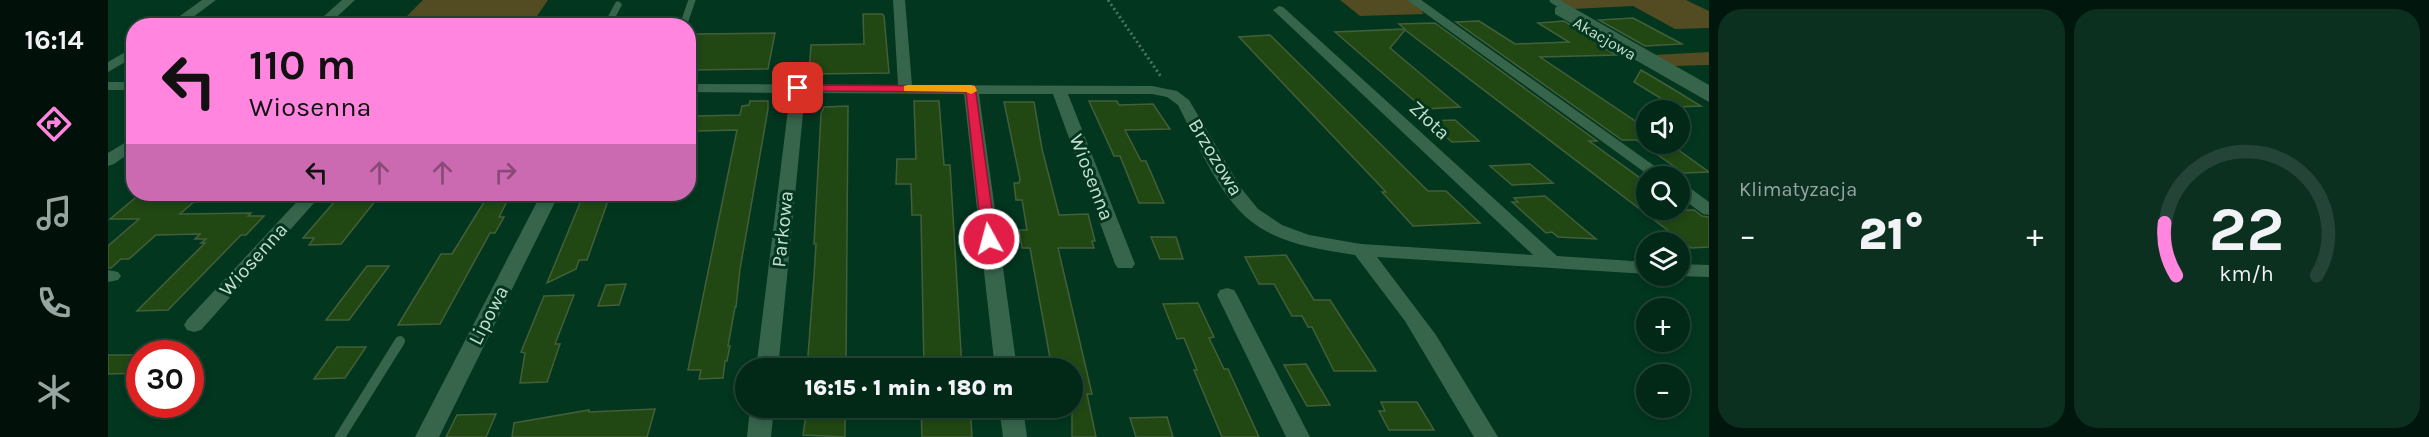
<!DOCTYPE html>
<html lang="pl">
<meta charset="utf-8">
<style>
:root{--surface:#022817;--page:#0c3020;--text:#f1f3f6;--muted:#96a6a1;--line:#234436;--accent:#ff85de}
body{margin:0;font-family:Karla,sans-serif;background:var(--page);color:var(--text);height:100vh;display:flex;flex-direction:column;font-size:22px;white-space:nowrap}
*{box-sizing:border-box;margin:0}
p{font-size:20px;color:var(--muted)}
.icon{flex:none;width:33px;height:33px;fill:none;stroke:currentColor;stroke-width:2;stroke-linecap:round;stroke-linejoin:round}
.map{position:relative;flex:1;overflow:hidden}
.panel{display:flex;flex-direction:column;gap:9px;padding:9px;background:#01160d;width:720px}
.panel>*{flex:none}
.banner{position:absolute;left:18px;top:18px;width:570px;height:183px;border-radius:24px;box-shadow:0 3px 9px #0003,0 0 0 2px var(--line);background:#ff85de;color:#111;overflow:hidden}
.fabs{position:absolute;left:1528px;top:100px;display:grid;gap:12px}
.fabs a{display:grid;place-items:center;width:54px;height:54px;border-radius:50%;background:var(--surface);box-shadow:0 3px 9px #0003,0 0 0 2px var(--line);font-size:30px}
.speed{position:absolute;left:18px;top:340px;display:flex;gap:12px;font-size:30px;font-weight:700;text-align:center}
.speed>*{display:grid;place-content:center;width:78px;height:78px;border-radius:50%;background:var(--surface);box-shadow:0 3px 9px #0003,0 0 0 2px var(--line);line-height:1}
.speed .limit{border:9px solid #d22;background:#fff;color:#111}
.pin{position:absolute;display:grid;place-items:center;width:51px;height:51px;color:#fff;margin:-26px;border-radius:12px;box-shadow:0 3px 9px #0006}
.me{position:absolute;width:66px;margin:-33px;rotate:353deg;stroke-linejoin:round;filter:drop-shadow(0 0 4px #0008)}
.turn{display:flex;align-items:center;gap:21px;height:126px;padding:0 24px;font-size:27px}
.turn .icon{width:78px;height:78px;stroke-width:2.5}
.turn b{display:block;font-size:42px;line-height:51px}
.lanes{display:flex;align-items:center;height:57px;padding:0 24px;background:#0003;justify-content:center;gap:30px;direction:ltr}
.lanes .off{opacity:.35}
.big{font-size:45px;font-weight:800;line-height:1.1}
.panel .card{flex:1;display:flex;flex-direction:column;justify-content:center;gap:9px;min-width:0;padding:0 21px;border-radius:24px;background:var(--page)}
.panel .dial{align-items:center;gap:0}
.dial svg{height:156px;overflow:visible;fill:none;stroke:var(--line);stroke-width:7;stroke-linecap:round;text-anchor:middle}
.dial text{fill:var(--text);stroke:none}
.heat{display:flex;justify-content:space-between;align-items:center;font-size:33px;direction:ltr}
.panel .tiles{flex:1;display:grid;gap:9px;grid-template-columns:repeat(2,1fr)}
.trip{position:absolute;left:627px;top:358px;width:348px;height:60px;border-radius:30px;background:var(--surface);box-shadow:0 3px 9px #0003,0 0 0 2px var(--line);font-weight:800;line-height:60px;text-align:center}
main{display:flex;flex:1;min-height:0}
.dock{display:flex;flex-direction:column;width:108px;justify-content:space-around;align-items:center;background:#011009;color:var(--muted)}
.dock .icon{width:42px;height:42px}
.dock .active{color:var(--accent)}
.dock b{font-size:27px;color:var(--text)}
.map>svg:first-child{display:block}
.green{fill:#534b21}
.building{fill:#214713;stroke:#435f3a;stroke-width:1.5}
.lines{fill:none;stroke-linecap:round;stroke-linejoin:round}
.path{stroke:#4d7662;stroke-width:3;stroke-dasharray:2 3;stroke-linecap:butt}
.lane-far1{stroke:#36654b;stroke-width:7}
.lane{stroke:#36654b;stroke-width:10}
.street{fill:#36654b;fill-rule:evenodd}
.route{fill:#e11d48;stroke:#92132f;stroke-width:1.5}
.slow{fill:#f59e0b}
.labels{text-anchor:middle;stroke-width:6;stroke-linejoin:round;paint-order:stroke}
.far-street-label{font-size:16px;fill:#c7dfd0;stroke:#02361f}
.street-label{font-size:20px;fill:#c7dfd0;stroke:#02361f}
</style>
<main>
<nav class="dock">
<b>16:14</b>
<svg class="icon active" aria-label="directions" viewBox="0 0 24 24"><path d="M12 3l9 9-9 9-9-9zM9 14v-3h6M13 9l2 2-2 2"/></svg>
<svg class="icon" aria-label="music" viewBox="0 0 24 24"><path d="M9 18V5l10-2v13"/><circle cx="6" cy="18" r="3"/><circle cx="16" cy="16" r="3"/></svg>
<svg class="icon" aria-label="phone" viewBox="0 0 24 24"><path d="M5 4h4l2 5-3 2q2 4 5 5l2-3 5 2v4C11 20 4 13 5 4z"/></svg>
<svg class="icon" aria-label="climate" viewBox="0 0 24 24"><path d="M12 3v18M4 7l16 10M4 17L20 7"/></svg>
</nav>
<div class="map">
<svg width="1601" height="437" viewBox="0 0 1601 437">
<rect width="100%" height="100%" fill="#02361f"/>
<!-- green -->
<path class="green" d="M 315,0 L 440,0 L 423,25 L 290,25 Z
M 1232,0 L 1313,0 L 1327,10 L 1313,11 L 1316,14 L 1252,16 Z
M 1450,0 L 1578,0 L 1601,11 L 1601,28 L 1567,29 L 1525,6 L 1465,9 Z
M 1601,52 L 1601,65 L 1566,66 L 1545,55 Z"/>
<!-- building -->
<path class="building" d="M 755,14 L 774,14 L 776,16 L 781,73 L 701,74 L 703,45 L 756,44 Z
M 1525,18 L 1574,44 L 1537,46 L 1491,20 Z
M 1371,21 L 1407,44 L 1461,42 L 1430,23 L 1456,21 L 1502,48 L 1496,48 L 1508,55 L 1432,57 L 1539,129 L 1539,144 L 1562,144 L 1601,172 L 1576,173 L 1528,140 L 1514,140 L 1348,22 Z
M 1327,23 L 1489,141 L 1481,141 L 1539,183 L 1539,210 L 1586,210 L 1594,216 L 1601,217 L 1601,247 L 1583,248 L 1297,30 L 1282,48 L 1352,107 L 1316,109 L 1227,32 L 1297,29 L 1291,24 Z
M 667,33 L 660,69 L 580,70 L 580,53 L 587,34 Z
M 1162,35 L 1320,191 L 1338,191 L 1372,223 L 1305,226 L 1274,192 L 1278,192 L 1131,37 Z
M 1533,70 L 1565,89 L 1593,106 L 1567,107 L 1526,82 Z
M 642,101 L 660,101 L 660,109 L 632,269 L 628,307 L 627,307 L 620,346 L 622,346 L 619,361 L 617,361 L 615,378 L 591,379 L 593,370 L 580,370 L 629,130 L 588,131 L 588,116 L 632,115 L 634,106 L 641,105 Z
M 806,101 L 831,101 L 836,165 L 842,165 L 854,369 L 816,369 L 813,215 L 804,215 L 803,184 L 788,184 L 789,159 L 808,159 Z
M 981,101 L 1009,101 L 1011,105 L 1045,104 L 1062,129 L 1017,130 L 1033,161 L 1038,161 L 1056,203 L 1031,203 L 1012,156 L 1006,156 Z
M 896,102 L 926,102 L 934,149 L 951,215 L 980,214 L 987,241 L 984,241 L 986,248 L 950,248 L 984,394 L 979,394 L 988,437 L 964,437 L 964,369 L 944,369 L 922,248 L 914,248 L 911,230 L 919,230 L 914,200 L 908,200 L 906,183 L 911,183 L 912,179 Z
M 740,106 L 738,369 L 699,369 L 706,276 L 708,244 L 706,244 L 713,114 L 716,107 Z
M 1347,120 L 1371,141 L 1344,142 L 1320,121 Z
M 1422,164 L 1445,183 L 1404,185 L 1382,166 Z
M 32,194 L 95,194 L 72,214 L 143,213 L 140,216 L 156,216 L 138,235 L 133,235 L 60,310 L 29,311 L 97,243 L 93,243 L 98,239 L 87,239 L 92,234 L 48,235 L 21,259 L 13,259 L 3,268 L 0,268 L 0,246 L 31,219 L 2,219 Z
M 381,194 L 403,194 L 391,217 L 396,217 L 387,233 L 382,233 L 332,324 L 290,325 L 333,254 L 344,254 Z
M 241,195 L 272,195 L 233,244 L 201,245 L 206,238 L 195,238 L 227,201 L 237,200 Z
M 502,195 L 479,260 L 471,260 L 468,269 L 439,283 L 472,203 L 477,196 Z
M 1437,196 L 1470,224 L 1488,239 L 1450,237 L 1444,232 L 1438,233 L 1404,202 L 1410,202 L 1406,198 Z
M 1043,237 L 1068,237 L 1075,259 L 1052,259 Z
M 1178,255 L 1206,300 L 1222,300 L 1268,371 L 1226,371 L 1204,327 L 1200,327 L 1194,316 L 1184,316 L 1166,284 L 1151,284 L 1137,257 Z
M 259,266 L 281,266 L 241,320 L 218,320 Z
M 518,284 L 511,305 L 490,306 L 498,285 Z
M 466,295 L 447,344 L 452,344 L 439,382 L 412,383 L 417,353 L 413,352 L 436,296 Z
M 1090,303 L 1106,337 L 1101,338 L 1116,369 L 1120,369 L 1151,437 L 1114,437 L 1086,370 L 1089,370 L 1076,338 L 1069,339 L 1055,304 Z
M 229,347 L 258,347 L 237,378 L 206,379 Z
M 0,355 L 32,355 L 32,373 L 0,374 Z
M 1198,364 L 1222,405 L 1199,406 L 1176,365 Z
M 1273,402 L 1309,402 L 1326,430 L 1281,430 L 1271,411 L 1277,411 Z
M 699,408 L 737,408 L 737,437 L 695,435 Z
M 813,408 L 856,408 L 857,419 L 863,419 L 864,437 L 814,437 Z
M 547,409 L 539,437 L 404,437 L 406,423 L 481,410 L 481,412 Z
M 388,414 L 378,437 L 338,437 L 349,415 Z
M 1059,417 L 1065,437 L 1028,437 L 1022,418 Z"/>
<g class="lines">
<!-- path -->
<path class="path" d="M 1000,0 L 1054,78"/>
<!-- lane-far1 -->
<path class="lane-far1" d="M 1445,0 L 1455,6
M 499,26 L 510,5
M 575,26 L 584,0"/>
<!-- lane -->
<path class="lane" d="M 232,437 L 292,341"/>
<!-- street -->
<path class="street" d="M 94,0 L 108,0 L 73,26 L 58,26 Z
M 234,0 L 247,0 L 219,26 L 205,26 Z
M 785,0 L 797,0 L 804,85 L 1044,86 L 1069,91 L 1081,100 L 1133,188 L 1150,209 L 1174,225 L 1201,235 L 1253,244 L 1425,255 L 1165,10 L 1171,6 L 1175,7 L 1449,256 L 1539,262 L 1539,274 L 1269,257 L 1328,335 L 1390,437 L 1366,437 L 1297,321 L 1247,255 C 1214,250 1179,245 1151,227 C 1113,203 1090,144 1070,105 L 1059,97 L 1044,94 L 960,94 L 1027,264 L 1024,268 L 1010,268 L 1007,264 L 945,94 L 871,94 L 909,369 L 887,369 L 856,94 L 697,93 L 670,369 L 648,369 L 682,93 L 580,92 L 580,84 L 790,85 Z
M 1299,0 L 1313,0 L 1562,177 L 1543,177 Z
M 1455,2 L 1601,85 L 1601,102 L 1447,14 L 1447,8 Z
M 26,47 L 26,57 L 0,72 L 0,62 Z
M 0,82 L 26,82 L 26,90 L 0,90 Z
M 26,137 L 26,150 L 6,164 L 0,166 L 0,153 Z
M 1572,184 L 1578,185 L 1601,202 L 1601,215 L 1595,214 L 1572,197 Z
M 196,194 L 214,194 L 93,330 L 86,332 L 79,330 L 76,325 L 79,320 Z
M 433,194 L 451,194 L 331,437 L 307,437 Z
M 1572,264 L 1601,265 L 1601,277 L 1571,276 Z
M 0,270 L 10,272 L 13,276 L 10,280 L 0,282 Z
M 1119,288 L 1126,290 L 1129,295 L 1202,437 L 1178,437 L 1109,295 L 1112,290 Z
M 642,408 L 666,408 L 663,437 L 639,437 Z
M 891,408 L 915,408 L 919,437 L 895,437 Z"/>
</g>
<!-- route -->
<path class="route" d="M 690,85 L 867,86 L 888,239 L 886,242 L 881,244 L 874,239 L 858,92 L 686,91 L 685,88 Z"/>
<!-- slow -->
<path class="slow" d="M 800,85 L 863,85 L 867,86 L 869,91 L 863,94 L 858,92 L 796,91 L 796,86 Z"/>
<g class="labels">
<!-- far-street labels -->
<g class="far-street-label">
<text transform="translate(1497 38) rotate(30)" y="6">Akacjowa</text>
</g>
<!-- street labels -->
<g class="street-label">
<text transform="translate(1322 120) rotate(43)" y="7">Złota</text>
<text transform="translate(1108 157) rotate(59)" y="7">Brzozowa</text>
<text transform="translate(984 177) rotate(69)" y="7">Wiosenna</text>
<text transform="translate(674 229) rotate(-84)" y="7">Parkowa</text>
<text transform="translate(145 259) rotate(-48)" y="7">Wiosenna</text>
<text transform="translate(380 315) rotate(-63)" y="7">Lipowa</text>
</g>
</g>
</svg>
<div class="fabs">
<a><svg class="icon" aria-label="sound" viewBox="0 0 24 24"><path d="M4 9h4l5-4v14l-5-4H4zM17 9q2 3 0 6"/></svg></a>
<a><svg class="icon" aria-label="search" viewBox="0 0 24 24"><circle cx="10" cy="10" r="6"/><path d="M15 15l6 6"/></svg></a>
<a><svg class="icon" aria-label="layers" viewBox="0 0 24 24"><path d="M12 4l9 5-9 5-9-5zM3 14l9 5 9-5"/></svg></a>
<a>+</a>
<a>−</a>
</div>
<div class="speed"><div class="limit">30</div></div>
<div class="pin" style="left:690px;top:88px;background:#d93025"><svg class="icon" aria-label="arrive" viewBox="0 0 24 24"><path d="M6 21V4h12l-3 4 3 4H6"/></svg></div>
<svg class="me" style="left:881px;top:239px" viewBox="-20 -20 40 40"><circle r="17" fill="#e11d48" stroke="#fff" stroke-width="3"/><path d="M0-11L8 9 0 5-8 9z" fill="#fff"/></svg>
<div class="trip">16:15 · 1 min · 180 m</div>
<div class="banner">
<div class="turn"><svg class="icon" aria-label="left" viewBox="0 0 24 24"><path d="M17 20v-9H6M10 6l-5 5 5 5"/></svg><div><b>110 m</b>Wiosenna</div></div>
<div class="lanes"><svg class="icon" aria-label="left" viewBox="0 0 24 24"><path d="M17 20v-9H6M10 6l-5 5 5 5"/></svg><svg class="icon off" aria-label="ahead" viewBox="0 0 24 24"><path d="M12 20V5M6 11l6-6 6 6"/></svg><svg class="icon off" aria-label="ahead" viewBox="0 0 24 24"><path d="M12 20V5M6 11l6-6 6 6"/></svg><svg class="icon off" aria-label="right" viewBox="0 0 24 24"><path d="M7 20v-9h11M14 6l5 5-5 5"/></svg></div>
</div>
</div>
<section class="panel">
<div class="tiles">
<div class="card"><p>Klimatyzacja</p>
<div class="heat"><a>−</a><b class="big">21°</b><a>+</a></div>
</div>
<div class="card dial"><svg viewBox="0 0 100 80">
<path d="M14 69A42 42 0 1 1 86 69"/>
<path d="M14 69A42 42 0 0 1 8 42" stroke="#ff85de"/>
<text x="50" y="56" font-size="32" font-weight="700">22</text>
<text x="50" y="72" font-size="11">km/h</text>
</svg></div>
</div>
</section>
</main>
